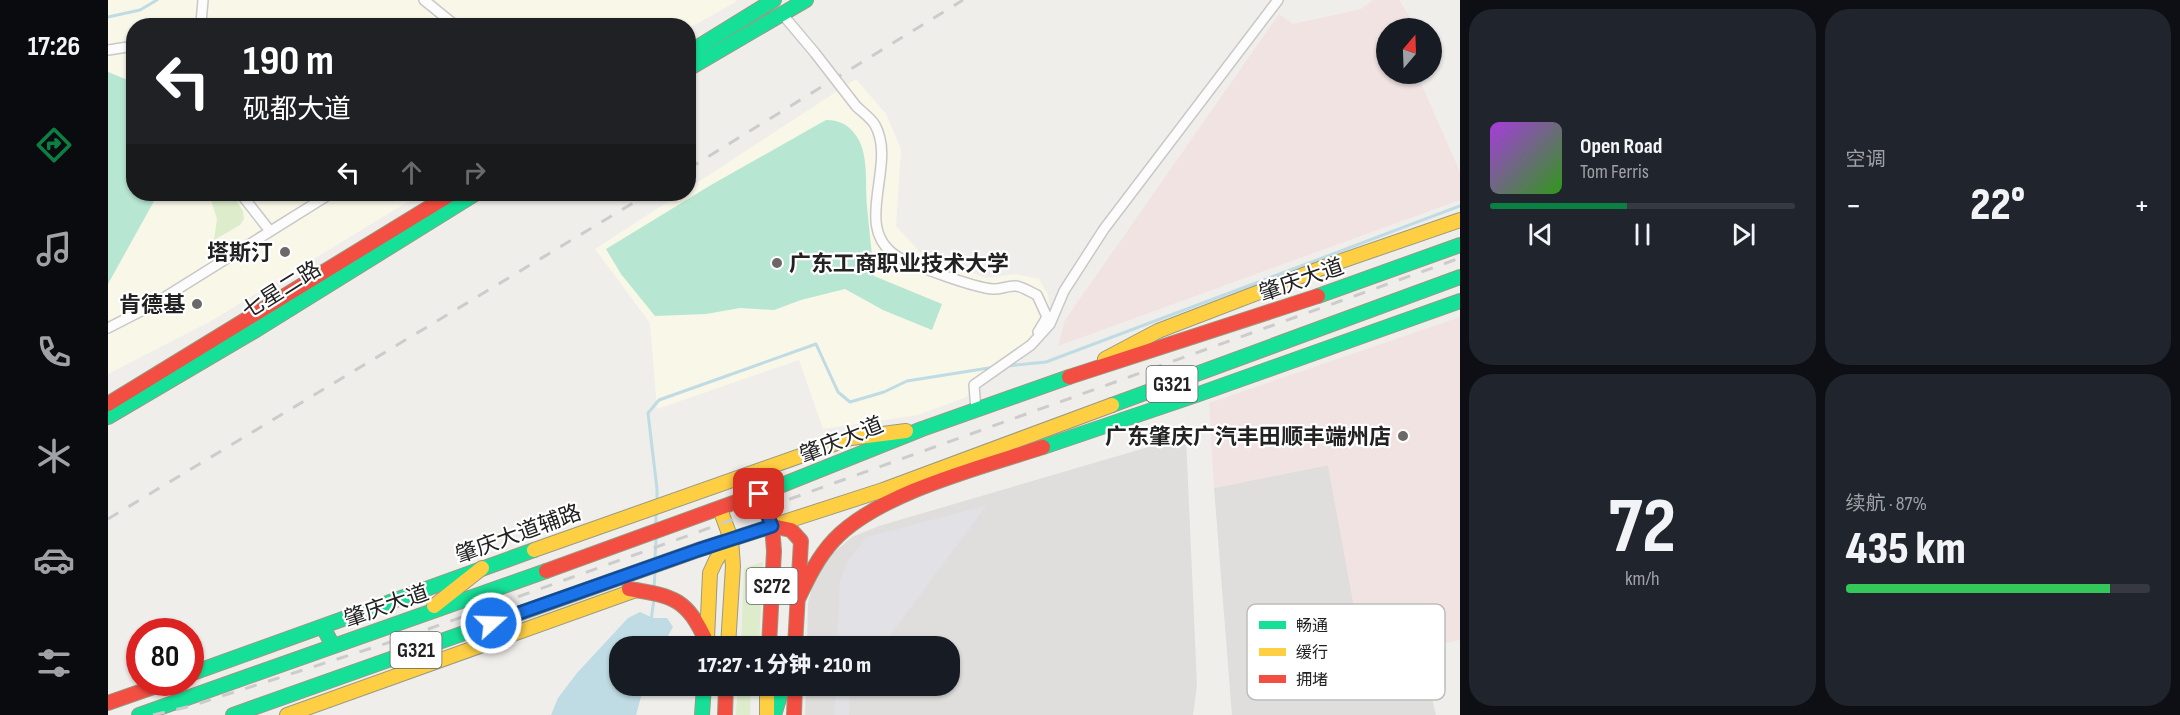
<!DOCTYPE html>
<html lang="zh">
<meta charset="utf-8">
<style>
:root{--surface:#171b24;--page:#20242c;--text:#f1f3f6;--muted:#9ea1a6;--line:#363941;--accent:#0b8043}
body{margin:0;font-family:"Sofia Sans Condensed","Noto Sans SC",sans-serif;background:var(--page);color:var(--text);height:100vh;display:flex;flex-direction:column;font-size:22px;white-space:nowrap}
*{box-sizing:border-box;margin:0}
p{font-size:20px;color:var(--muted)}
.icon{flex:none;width:33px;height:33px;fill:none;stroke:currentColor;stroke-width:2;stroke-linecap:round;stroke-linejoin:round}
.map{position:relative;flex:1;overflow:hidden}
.details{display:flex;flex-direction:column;gap:9px;padding:9px;background:#0d0f14;width:720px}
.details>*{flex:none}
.hud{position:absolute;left:18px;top:18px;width:570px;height:183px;border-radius:24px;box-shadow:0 2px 4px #0004;background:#202124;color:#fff;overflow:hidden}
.needle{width:39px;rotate:19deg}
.buttons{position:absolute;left:1268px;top:18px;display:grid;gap:12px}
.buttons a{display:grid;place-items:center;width:66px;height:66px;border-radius:50%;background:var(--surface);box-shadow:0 2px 4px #0004;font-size:30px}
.speed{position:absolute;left:18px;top:618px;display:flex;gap:12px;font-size:30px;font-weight:700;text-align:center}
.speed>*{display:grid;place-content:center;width:78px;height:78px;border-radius:50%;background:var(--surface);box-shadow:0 2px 4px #0004;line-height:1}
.speed .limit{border:9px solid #d22;background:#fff;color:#111}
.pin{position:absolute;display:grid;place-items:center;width:51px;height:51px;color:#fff;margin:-26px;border-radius:12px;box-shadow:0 3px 9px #0006}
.me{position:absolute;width:66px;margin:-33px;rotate:70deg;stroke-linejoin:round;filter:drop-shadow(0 0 4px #0008)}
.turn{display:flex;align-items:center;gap:21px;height:126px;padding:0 18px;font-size:27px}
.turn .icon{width:78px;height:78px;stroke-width:2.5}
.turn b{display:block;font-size:42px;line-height:51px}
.lanes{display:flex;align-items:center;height:57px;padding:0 18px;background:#0003;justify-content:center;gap:30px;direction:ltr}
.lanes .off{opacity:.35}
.big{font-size:45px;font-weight:800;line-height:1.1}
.details .widget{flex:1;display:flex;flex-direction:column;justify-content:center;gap:9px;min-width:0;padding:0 21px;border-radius:24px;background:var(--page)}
.details .dial{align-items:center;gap:0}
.dial b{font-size:78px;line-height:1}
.song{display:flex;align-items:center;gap:18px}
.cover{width:72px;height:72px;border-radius:9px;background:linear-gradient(135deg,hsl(280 70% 55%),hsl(110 70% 35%))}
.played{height:6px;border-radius:3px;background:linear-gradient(90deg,var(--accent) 45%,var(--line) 45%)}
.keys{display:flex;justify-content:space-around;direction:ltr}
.heat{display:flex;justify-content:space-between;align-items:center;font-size:33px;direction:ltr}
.charge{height:9px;border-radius:4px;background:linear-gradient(90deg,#34c759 87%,var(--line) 0)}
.details .tiles{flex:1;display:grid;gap:9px;grid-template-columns:repeat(2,1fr)}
.trip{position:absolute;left:501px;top:636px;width:351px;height:60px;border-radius:24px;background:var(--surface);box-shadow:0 2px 4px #0004;font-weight:800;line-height:60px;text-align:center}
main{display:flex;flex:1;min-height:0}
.tabs{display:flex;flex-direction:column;width:108px;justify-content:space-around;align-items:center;background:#090b0e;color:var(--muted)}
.tabs .icon{width:42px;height:42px}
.tabs .selected{color:var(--accent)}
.tabs b{font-size:27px;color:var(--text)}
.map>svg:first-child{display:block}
.residential{fill:#dfdedc}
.commercial{fill:#f1e3e1}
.education{fill:#f8f7e8}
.grass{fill:#ddeccb}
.pitch{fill:#b7e6d2}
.plaza{fill:#e2e1e5}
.water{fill:#bfdbe3}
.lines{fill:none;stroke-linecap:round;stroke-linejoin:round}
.stream{stroke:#bfdbe3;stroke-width:3}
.street-casing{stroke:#c9c8c7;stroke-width:12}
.fast-casing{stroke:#999a82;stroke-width:16}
.slow-casing{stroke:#999a82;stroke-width:16}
.jam-casing{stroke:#999a82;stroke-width:16}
.street{stroke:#fdfcfc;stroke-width:9}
.fast{stroke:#16e098;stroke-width:14}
.slow{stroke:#ffcf43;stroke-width:14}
.jam{stroke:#f24e42;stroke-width:14}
.rail{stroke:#ccc;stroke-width:3;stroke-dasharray:12 12;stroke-linecap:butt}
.street-bridge-casing{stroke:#c9c8c7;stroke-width:12;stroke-linecap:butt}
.street-bridge{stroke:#fdfcfc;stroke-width:9}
.route-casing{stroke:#114b97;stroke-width:15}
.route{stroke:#1a73e8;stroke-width:10}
.poi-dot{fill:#6a6968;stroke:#fff;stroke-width:2}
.labels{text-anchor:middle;stroke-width:4.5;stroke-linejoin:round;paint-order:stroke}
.shield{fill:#fff;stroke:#646464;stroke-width:1.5}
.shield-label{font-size:21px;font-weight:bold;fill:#222}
.poi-label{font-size:22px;font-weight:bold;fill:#222;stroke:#fff;text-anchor:end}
.street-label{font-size:22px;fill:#222;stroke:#fff}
.key{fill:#fff;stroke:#bdbdbd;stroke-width:1.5}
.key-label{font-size:16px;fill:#222}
</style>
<main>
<nav class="tabs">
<b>17:26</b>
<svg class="icon selected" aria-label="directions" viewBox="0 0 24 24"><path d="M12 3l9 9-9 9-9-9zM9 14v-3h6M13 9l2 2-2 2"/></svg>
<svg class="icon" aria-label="music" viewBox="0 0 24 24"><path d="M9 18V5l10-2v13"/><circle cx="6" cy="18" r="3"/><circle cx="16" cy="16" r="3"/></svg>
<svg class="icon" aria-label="phone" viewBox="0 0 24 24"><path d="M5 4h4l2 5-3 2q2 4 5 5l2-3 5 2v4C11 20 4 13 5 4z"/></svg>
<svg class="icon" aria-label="climate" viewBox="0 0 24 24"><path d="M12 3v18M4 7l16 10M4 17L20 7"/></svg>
<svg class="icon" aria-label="car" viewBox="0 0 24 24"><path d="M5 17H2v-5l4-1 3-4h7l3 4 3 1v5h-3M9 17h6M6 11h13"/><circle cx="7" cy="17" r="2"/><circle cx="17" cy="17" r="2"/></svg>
<svg class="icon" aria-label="filters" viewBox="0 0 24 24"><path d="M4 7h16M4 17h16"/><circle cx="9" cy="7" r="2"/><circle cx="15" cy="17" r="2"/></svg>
</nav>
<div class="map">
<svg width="1352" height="715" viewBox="0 0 1352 715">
<rect width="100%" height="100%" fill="#f0eeeb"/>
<!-- residential -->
<path class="residential" d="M 1078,436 L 1089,686 L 1085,715 L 697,715 L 698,686 L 842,686 L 842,646 L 699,646 L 700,603 L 704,587 L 718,559 L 744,537 L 771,526 Z
M 1220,465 L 1256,660 L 1314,657 L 1328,715 L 1124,715 L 1106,488 Z"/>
<!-- commercial -->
<path class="commercial" d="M 1265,0 L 1291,0 L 1309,28 L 1278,28 L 1278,74 L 1309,74 L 1352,172 L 1352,200 L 950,346 L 957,320 L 1171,14 L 1185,24 L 1253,9 Z
M 1352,317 L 1352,640 L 1256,660 L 1220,465 L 1106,488 L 1101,403 Z"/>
<!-- education -->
<path class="education" d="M 0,0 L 627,0 L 628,2 L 581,28 L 580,26 L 26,26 L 26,194 L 313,194 L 103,321 L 0,374 Z
M 748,79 L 778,114 L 793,149 L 788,226 L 813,253 L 878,278 L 907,274 L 931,279 L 940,295 L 942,310 L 925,341 L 858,397 L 810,415 L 715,429 L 691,360 L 549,409 L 542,323 L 487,249 L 572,194 L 580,194 L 581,188 Z"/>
<!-- grass -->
<path class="grass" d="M 101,194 L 124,194 L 135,211 L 136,219 L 132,225 L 106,240 L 109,219 Z
M 655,562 L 651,646 L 633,646 L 636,568 Z
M 630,686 L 643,686 L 642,715 L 628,715 Z"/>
<!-- pitch -->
<path class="pitch" d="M 0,72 L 22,81 L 25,84 L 26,194 L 50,194 L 0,284 Z
M 718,120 C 732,120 741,125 749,137 C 761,155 757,185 759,206 C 761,229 764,253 766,276 L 834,304 L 824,330 L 775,310 L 737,289 L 693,300 L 666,310 L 632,308 L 598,314 L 547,316 L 513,274 L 498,249 L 603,185 Z"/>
<!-- plaza -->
<path class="plaza" d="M 879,505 L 774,646 L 729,646 L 732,580 L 740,560 L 759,537 Z
M 728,686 L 745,686 L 742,689 L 741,715 L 727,715 Z"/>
<!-- water -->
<path class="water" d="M 532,612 L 545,618 L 559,618 L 565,627 L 554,646 L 512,646 L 512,686 L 536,686 L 528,715 L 443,715 L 450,698 L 469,673 L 520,618 Z"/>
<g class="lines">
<!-- stream -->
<path class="stream" d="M 0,17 L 32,10 L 49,0
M 899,366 L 938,362 L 1352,206
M 549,502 L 549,489 L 540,413 L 551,400 L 708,344 L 730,392 L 742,402 L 776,392 L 799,381 L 887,367
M 548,526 L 548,512
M 547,559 L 548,539
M 546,589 L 547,572
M 543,621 L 546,599"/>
<defs>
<path id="street" d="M 316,0 L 348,26
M 675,15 L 707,53
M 84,26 L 93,23 L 95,0
M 0,50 L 26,46
M 748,106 C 754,112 763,118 767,125 C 790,166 742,228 790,257 C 807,266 867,288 885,289 C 892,290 900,285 908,286 C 915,287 922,292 929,295 L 939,317 L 930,332
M 133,194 L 162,231
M 0,328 L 41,307 L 222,194
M 868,410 L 866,385 L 923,345 L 942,324 L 956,291 L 996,229 L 1170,0"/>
<path id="fast" d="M 580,53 L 666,0
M 580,69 L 698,0
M 1210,296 L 1352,245
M 1004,405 L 1352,277
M 0,417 L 148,330 L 367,194
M 935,447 L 1091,394 L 1352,301
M 669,487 L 814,429 L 961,377
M 215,627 L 225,646
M 82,674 L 426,550
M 31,715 L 438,571
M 125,715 L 590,550 L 667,525
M 594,715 L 596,686
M 666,715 L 675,686"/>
<path id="slow" d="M 997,359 L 1050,331 L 1219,266 L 1352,220
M 612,509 L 623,539 L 625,566 L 620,646
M 667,525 L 775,490 L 1004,405
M 426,550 L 743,438 L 798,431
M 326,606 L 374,568
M 599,639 L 602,573 L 608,560 L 623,539
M 659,686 L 659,715
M 179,715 L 528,590"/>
<path id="jam" d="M 961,377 L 1210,296
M 0,404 L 343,194
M 651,494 L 664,526 L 666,551 L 661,646
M 664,526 L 683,530 L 693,541 L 687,646
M 438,571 L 669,487
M 521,589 C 567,596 579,599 599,643
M 690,599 C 700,578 710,557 726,540 C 770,493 874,467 935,447
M 0,703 L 60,682
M 617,715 L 618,686
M 686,715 L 687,686"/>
</defs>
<!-- street casing -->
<use href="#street" class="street-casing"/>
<!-- fast casing -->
<use href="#fast" class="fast-casing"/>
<!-- slow casing -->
<use href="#slow" class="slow-casing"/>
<!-- jam casing -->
<use href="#jam" class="jam-casing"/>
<!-- street -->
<use href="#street" class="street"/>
<!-- fast -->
<use href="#fast" class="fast"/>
<!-- slow -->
<use href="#slow" class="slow"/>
<!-- jam -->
<use href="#jam" class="jam"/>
<!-- rail -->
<path class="rail" d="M 580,169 L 855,0
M 0,519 L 540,194
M 45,715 L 83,706 L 301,636 L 1352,258"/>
<defs>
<path id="street-bridge" d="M 707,53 L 748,106"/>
</defs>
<!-- street-bridge casing -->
<use href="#street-bridge" class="street-bridge-casing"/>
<!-- street-bridge -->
<use href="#street-bridge" class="street-bridge"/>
</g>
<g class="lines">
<defs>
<path id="route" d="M 383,623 L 590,550 L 664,526 L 651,494"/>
</defs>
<!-- route casing -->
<use href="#route" class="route-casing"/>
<!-- route -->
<use href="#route" class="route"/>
</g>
<!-- markers -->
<g class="poi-dot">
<circle cx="177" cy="252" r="6"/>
<circle cx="669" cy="263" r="6"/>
<circle cx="89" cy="304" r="6"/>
<circle cx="1295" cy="436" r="6"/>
</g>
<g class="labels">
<!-- shield labels -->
<g class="shield">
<rect x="1038.5" y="366" width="51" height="36" rx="4.5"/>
<rect x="638.5" y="568" width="51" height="36" rx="4.5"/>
<rect x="282.5" y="632" width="51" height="36" rx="4.5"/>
</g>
<g class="shield-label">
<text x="1064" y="391">G321</text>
<text x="664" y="593">S272</text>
<text x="308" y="657">G321</text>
</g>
<!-- poi labels -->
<g class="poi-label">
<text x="165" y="260">塔斯汀</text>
<text x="681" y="271" text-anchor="start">广东工商职业技术大学</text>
<text x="77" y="312">肯德基</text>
<text x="1283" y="444">广东肇庆广汽丰田顺丰端州店</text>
</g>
<!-- street labels -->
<g class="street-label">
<text transform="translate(1193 279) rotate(-19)" y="8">肇庆大道</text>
<text transform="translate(173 289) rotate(-32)" y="8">七星二路</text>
<text transform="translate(733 439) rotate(-22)" y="8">肇庆大道</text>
<text transform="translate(410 533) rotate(-20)" y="8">肇庆大道辅路</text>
<text transform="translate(278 605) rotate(-19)" y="8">肇庆大道</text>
</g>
</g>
<!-- legend -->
<rect x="1139" y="604" width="198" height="96" rx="9" class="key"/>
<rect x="1151" y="621" width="27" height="8" fill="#16e098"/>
<rect x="1151" y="648" width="27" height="8" fill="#ffcf43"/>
<rect x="1151" y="675" width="27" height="8" fill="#f24e42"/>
<g class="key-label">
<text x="1188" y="631">畅通</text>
<text x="1188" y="658">缓行</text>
<text x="1188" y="685">拥堵</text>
</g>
</svg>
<div class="buttons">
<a><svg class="needle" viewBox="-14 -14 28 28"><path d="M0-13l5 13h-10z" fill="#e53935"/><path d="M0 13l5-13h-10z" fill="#9ea1a6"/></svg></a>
</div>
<div class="speed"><div class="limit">80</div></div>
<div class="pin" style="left:651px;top:494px;background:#d93025"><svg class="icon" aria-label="arrive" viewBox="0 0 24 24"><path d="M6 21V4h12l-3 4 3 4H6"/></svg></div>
<svg class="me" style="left:383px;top:623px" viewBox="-20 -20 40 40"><circle r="17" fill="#1a73e8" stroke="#fff" stroke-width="3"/><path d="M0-11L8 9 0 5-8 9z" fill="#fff"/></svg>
<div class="trip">17:27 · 1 分钟 · 210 m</div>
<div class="hud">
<div class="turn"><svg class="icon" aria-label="left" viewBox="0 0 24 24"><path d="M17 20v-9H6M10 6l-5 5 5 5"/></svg><div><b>190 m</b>砚都大道</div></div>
<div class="lanes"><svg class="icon" aria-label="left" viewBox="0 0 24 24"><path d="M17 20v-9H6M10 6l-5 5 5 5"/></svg><svg class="icon off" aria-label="ahead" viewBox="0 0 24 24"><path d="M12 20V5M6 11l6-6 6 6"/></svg><svg class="icon off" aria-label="right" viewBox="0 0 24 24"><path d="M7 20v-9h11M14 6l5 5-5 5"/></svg></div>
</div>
</div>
<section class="details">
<div class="tiles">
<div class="widget">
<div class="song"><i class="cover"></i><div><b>Open Road</b><p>Tom Ferris</p></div></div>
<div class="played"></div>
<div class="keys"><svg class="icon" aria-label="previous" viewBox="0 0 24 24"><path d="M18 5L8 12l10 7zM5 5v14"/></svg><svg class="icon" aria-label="pause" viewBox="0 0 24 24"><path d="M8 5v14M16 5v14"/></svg><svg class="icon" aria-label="next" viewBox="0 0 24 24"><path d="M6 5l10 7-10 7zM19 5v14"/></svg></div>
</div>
<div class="widget"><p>空调</p>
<div class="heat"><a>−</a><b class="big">22°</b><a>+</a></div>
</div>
<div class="widget dial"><b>72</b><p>km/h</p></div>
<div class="widget"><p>续航 · 87%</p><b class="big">435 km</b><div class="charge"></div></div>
</div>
</section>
</main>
